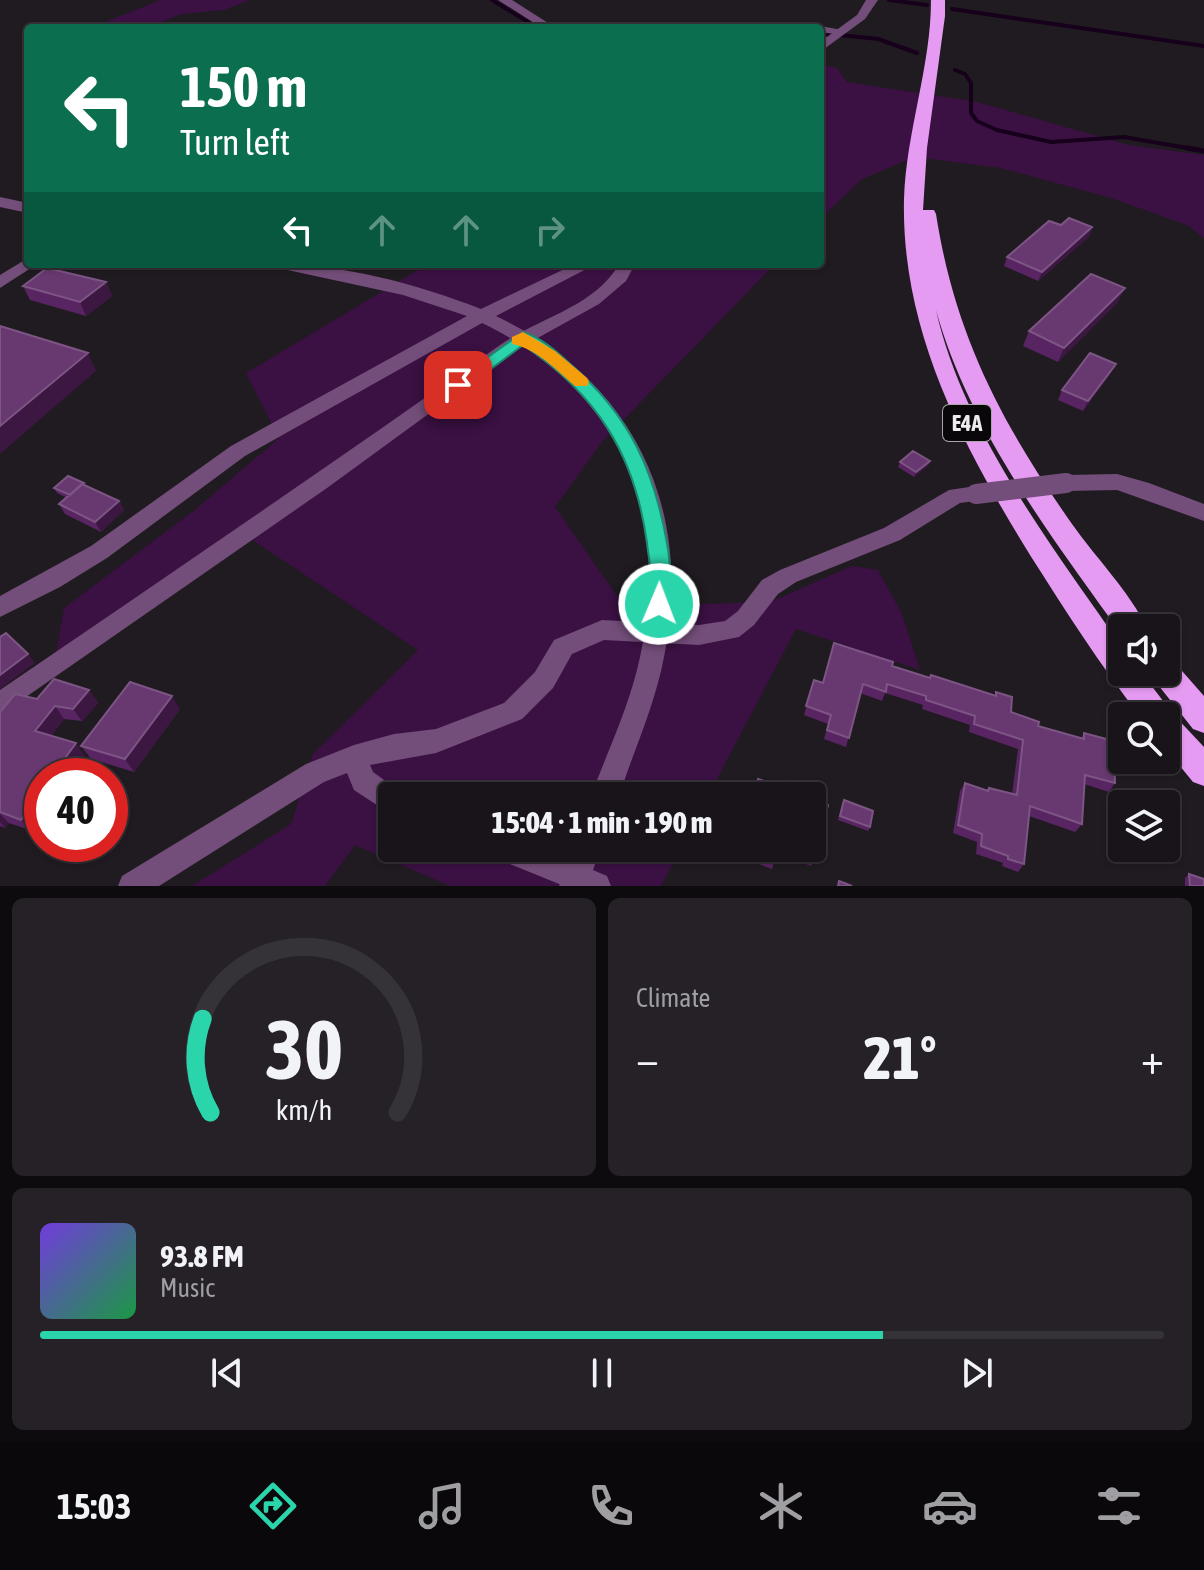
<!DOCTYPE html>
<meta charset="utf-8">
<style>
:root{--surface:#181419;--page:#252126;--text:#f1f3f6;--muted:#9f9ea2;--line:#363338;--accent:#2bd5ac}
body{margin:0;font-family:"Asap Condensed",sans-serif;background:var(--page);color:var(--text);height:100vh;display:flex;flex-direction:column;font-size:30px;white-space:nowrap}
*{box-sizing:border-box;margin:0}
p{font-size:26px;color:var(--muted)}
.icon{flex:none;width:44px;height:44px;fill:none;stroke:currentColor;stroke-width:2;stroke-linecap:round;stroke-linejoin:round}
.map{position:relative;height:886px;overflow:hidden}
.details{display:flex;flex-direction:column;gap:12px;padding:12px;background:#0d0b0e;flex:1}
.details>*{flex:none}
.hud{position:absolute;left:24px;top:24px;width:800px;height:244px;border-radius:8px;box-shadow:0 2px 6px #0004,0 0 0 2px var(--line);background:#0b6e4f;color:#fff;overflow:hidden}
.buttons{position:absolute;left:1108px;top:614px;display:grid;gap:16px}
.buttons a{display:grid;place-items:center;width:72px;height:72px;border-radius:8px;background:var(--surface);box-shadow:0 2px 6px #0004,0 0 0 2px var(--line);font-size:40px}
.speed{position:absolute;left:24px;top:758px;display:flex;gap:16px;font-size:40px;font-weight:700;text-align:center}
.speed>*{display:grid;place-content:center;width:104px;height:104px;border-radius:50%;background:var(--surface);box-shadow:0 2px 6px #0004,0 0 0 2px var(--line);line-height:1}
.speed .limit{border:12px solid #d22;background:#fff;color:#111}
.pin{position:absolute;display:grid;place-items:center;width:68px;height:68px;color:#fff;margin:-34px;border-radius:16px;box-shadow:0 4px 12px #0006}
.me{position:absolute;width:88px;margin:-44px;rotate:1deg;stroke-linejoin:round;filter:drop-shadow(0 0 6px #0008)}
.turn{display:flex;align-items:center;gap:28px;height:168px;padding:0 24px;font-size:36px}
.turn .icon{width:104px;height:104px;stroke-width:2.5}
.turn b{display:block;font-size:56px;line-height:68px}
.lanes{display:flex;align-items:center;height:76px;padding:0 24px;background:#0003;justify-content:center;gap:40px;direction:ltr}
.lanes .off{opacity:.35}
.big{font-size:60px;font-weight:800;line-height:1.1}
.details .tile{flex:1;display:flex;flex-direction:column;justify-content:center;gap:12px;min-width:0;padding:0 28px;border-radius:12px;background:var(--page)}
.details .dial{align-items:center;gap:0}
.dial svg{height:208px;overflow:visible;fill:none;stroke:var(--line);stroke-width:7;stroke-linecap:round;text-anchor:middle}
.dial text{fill:var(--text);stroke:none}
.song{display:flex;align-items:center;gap:24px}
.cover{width:96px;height:96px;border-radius:12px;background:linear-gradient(135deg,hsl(260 70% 55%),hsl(140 70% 35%))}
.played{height:8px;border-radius:4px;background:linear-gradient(90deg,var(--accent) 75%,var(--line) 75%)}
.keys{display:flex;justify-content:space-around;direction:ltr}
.heat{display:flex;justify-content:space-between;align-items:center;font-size:44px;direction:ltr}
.details .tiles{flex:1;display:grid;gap:12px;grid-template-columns:1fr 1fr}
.tile:last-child{grid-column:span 2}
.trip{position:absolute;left:378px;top:782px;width:448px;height:80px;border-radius:8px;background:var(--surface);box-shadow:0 2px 6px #0004,0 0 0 2px var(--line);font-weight:800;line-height:80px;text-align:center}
.tabs{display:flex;height:128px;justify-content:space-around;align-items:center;background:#0a080a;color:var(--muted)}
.tabs .icon{width:56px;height:56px}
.tabs .on{color:var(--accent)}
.tabs b{font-size:36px;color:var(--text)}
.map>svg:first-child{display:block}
.green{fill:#3b1043}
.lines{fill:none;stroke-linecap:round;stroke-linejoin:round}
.stream-far1{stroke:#16001b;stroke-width:4}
.stream{stroke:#16001b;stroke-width:5}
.minor{fill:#744e7a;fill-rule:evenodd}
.tertiary{fill:#744e7a;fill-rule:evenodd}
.motorway{fill:#e69bf3;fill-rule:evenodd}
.minor-bridge{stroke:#744e7a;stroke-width:20}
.wall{fill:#582461}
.shaded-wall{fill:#3b1741}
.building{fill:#683970;stroke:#7d5584;stroke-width:2}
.route{fill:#2bd5ac;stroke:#1c8a70;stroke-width:2}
.slow{fill:#f59e0b}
.labels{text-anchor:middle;stroke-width:8;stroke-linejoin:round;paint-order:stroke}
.shield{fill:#090709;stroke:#a9a7aa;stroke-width:2}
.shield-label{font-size:22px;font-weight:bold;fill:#eeebef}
</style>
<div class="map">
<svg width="1204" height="886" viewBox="0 0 1204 886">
<rect width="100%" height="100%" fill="#201b21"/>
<!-- green -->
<path class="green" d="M 160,0 L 250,0 L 224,10 L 182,14 L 146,28 L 91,28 Z
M 820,64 L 837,68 L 847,82 L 977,102 L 1129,145 L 1204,155 L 1204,238 L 1187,225 L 1111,198 L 1001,168 L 915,157 L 862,179 L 820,219 Z
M 408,264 L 775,264 L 602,442 L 555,507 L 624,606 L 770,602 L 852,566 L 878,570 L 902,614 L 920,670 L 796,629 L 708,796 L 392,796 L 392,848 L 681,848 L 661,886 L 450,886 L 355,845 L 325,886 L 192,886 L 291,824 L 313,754 L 418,650 L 245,535 L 54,665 L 64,608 L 196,509 L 279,438 L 246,373 L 423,267 Z"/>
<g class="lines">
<!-- stream-far1 -->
<path class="stream-far1" d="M 492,0 L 538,28
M 889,0 L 927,5
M 952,9 L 1204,46
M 820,33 L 878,39 L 917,53
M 955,70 L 965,74 L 971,83 L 971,113 L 977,121 L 997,130 L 1051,142 L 1124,137 L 1199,150"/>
<!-- stream -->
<path class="stream" d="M 1187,148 L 1204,151"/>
<!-- minor -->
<path class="minor" d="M 498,0 L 512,0 L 556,28 L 542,28 Z
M 820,26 L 848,31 L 842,35 L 820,32 L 820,28 L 815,28 Z
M 28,258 L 28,264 L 35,264 L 34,266 L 0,288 L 0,275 Z
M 619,264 L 635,264 L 626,281 L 599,304 L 516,350 L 327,488 L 0,715 L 0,690 C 167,576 335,462 500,345 C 538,318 595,307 619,264 Z
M 1117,474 L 1149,483 L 1204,504 L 1204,521 L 1117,490 L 1066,491 L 1059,488 L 1056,483 L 1059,478 L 1066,475 Z
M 976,486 L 983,488 L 987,494 L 983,500 L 960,503 L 900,540 L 796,582 L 778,594 L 754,625 L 739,637 L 699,645 L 604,640 L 572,654 L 553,688 L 522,719 L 436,753 L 370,765 L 373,772 L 402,793 L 403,796 L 392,796 L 392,815 L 354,790 L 347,773 L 324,782 L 159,886 L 118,886 L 122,876 L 306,764 L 354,745 L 394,734 L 436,729 L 504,703 L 535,672 L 554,640 L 602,620 L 699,625 L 725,621 L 738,611 L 762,580 L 780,570 L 884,528 L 949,490 Z
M 491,848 L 540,848 L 587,867 L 591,877 L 588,886 L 564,886 L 495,858 Z"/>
<!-- tertiary -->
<path class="tertiary" d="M 866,0 L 878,0 L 865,19 L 820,52 L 820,42 L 857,15 Z
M 0,197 L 28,203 L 28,213 L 0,207 Z
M 275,264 C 343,264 417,284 481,309 L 575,264 L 596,264 L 496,316 C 634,381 694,508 664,657 C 655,705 634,750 619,796 L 591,796 C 608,750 630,705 640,657 C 672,510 618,389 482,323 L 245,456 L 107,558 L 60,587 L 0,617 L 0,596 L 91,546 L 231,446 L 467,316 L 403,295 L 283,269 Z
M 573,848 L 601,848 L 593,870 L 607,876 L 611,886 L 559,886 Z"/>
<!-- motorway -->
<path class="motorway" d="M 931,0 L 945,0 L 945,16 L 927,148 L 923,210 L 934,210 L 936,214 C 955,336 1002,424 1072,524 C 1096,558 1129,591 1147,628 L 1122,628 L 1122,635 C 1052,538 968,427 936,310 C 963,431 1052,546 1122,647 L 1122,672 L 1141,672 L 1173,714 L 1204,747 L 1204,786 L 1193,782 L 1166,749 L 1166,716 L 1140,716 C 1100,665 1065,610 1030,555 C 963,446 901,331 904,199 C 906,132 931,67 931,0 Z
M 1166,660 L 1175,663 L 1204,696 L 1204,733 L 1193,729 L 1155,681 L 1150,672 L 1166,672 Z"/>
<!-- minor-bridge -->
<path class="minor-bridge" d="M 976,494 L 1066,483"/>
</g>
<!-- wall -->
<path class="wall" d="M 1061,225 L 1092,227 L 1089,237 L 1038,281 L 1004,266 L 1007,257 Z
M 106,282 L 112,296 L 86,316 L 30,300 L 23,286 Z
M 1118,302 L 1058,362 L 1023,346 L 1029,331 Z
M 1111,373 L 1083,411 L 1058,400 L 1062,390 Z
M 930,461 L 928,466 L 914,477 L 898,467 L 900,462 Z
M 85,486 L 119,501 L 124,510 L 101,532 L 65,514 L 59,504 L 67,498 L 57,493 L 54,488 Z
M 892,666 L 929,678 L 931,675 L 995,695 L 996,692 L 1011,712 L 1038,726 L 1081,738 L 1084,733 L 1115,783 L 1109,792 L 1084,784 L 1082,824 L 1075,832 L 1029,816 L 1024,864 L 1018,872 L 1002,866 L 1003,863 L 976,854 L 977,842 L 953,833 L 960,791 L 965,783 L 987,790 L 989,788 L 1012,794 L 1018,749 L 969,732 L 970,725 L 922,709 L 923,705 L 885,693 L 882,701 L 860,693 L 846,747 L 824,739 L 828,724 L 804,715 L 814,680 L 823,683 Z
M 89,690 L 98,703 L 82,721 L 64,719 L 51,736 L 85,756 L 42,776 L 42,817 L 32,831 L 9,823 L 5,828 L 0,826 L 0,712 L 37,699 Z
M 180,709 L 134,772 L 91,759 L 81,746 Z
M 842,804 L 870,827 L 868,831 L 838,820 Z
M 1166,815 L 1175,838 L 1171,842 L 1166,840 Z
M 748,848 L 812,848 L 816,854 L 811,866 L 777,852 L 772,869 L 746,859 Z
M 1189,874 L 1204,886 L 1185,886 L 1185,878 Z"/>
<!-- shaded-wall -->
<path class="shaded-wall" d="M 1092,227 L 1089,237 L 1038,281 L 1042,272 Z
M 106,282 L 112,296 L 86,316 L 80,302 Z
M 1125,288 L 1118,302 L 1058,362 L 1064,348 Z
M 88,353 L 96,371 L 0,454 L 0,426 Z
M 1116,364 L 1111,373 L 1083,411 L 1088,401 Z
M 930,461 L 928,466 L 914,477 L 916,472 Z
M 119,501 L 124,510 L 101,532 L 95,522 Z
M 28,654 L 35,663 L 0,689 L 0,675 Z
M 89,690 L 98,703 L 82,721 L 73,709 Z
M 172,696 L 180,709 L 134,772 L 125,759 Z
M 55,706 L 64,719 L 45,744 L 35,731 Z
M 76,743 L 85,756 L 71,776 L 52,776 Z
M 42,790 L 42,817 L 32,831 L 21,820 Z
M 0,814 L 9,823 L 5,828 L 0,822 Z"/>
<!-- building -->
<path class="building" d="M 1069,218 L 1092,227 L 1042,272 L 1007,257 L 1049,221 L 1061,225 Z
M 47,268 L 106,282 L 80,302 L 23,286 Z
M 1091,274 L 1125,288 L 1064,348 L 1029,331 Z
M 0,326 L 88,353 L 0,426 Z
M 1090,353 L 1116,364 L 1088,401 L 1062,390 Z
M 913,451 L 930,461 L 916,472 L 900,462 Z
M 68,476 L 84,483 L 70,495 L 54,488 Z
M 82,484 L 119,501 L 95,522 L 59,504 Z
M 6,633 L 28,654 L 0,675 L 0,637 Z
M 834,643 L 893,662 L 892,666 L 930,678 L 931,675 L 996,696 L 996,692 L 1012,697 L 1011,712 L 1039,722 L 1038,726 L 1084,739 L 1084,733 L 1114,741 L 1115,783 L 1085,775 L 1082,824 L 1030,806 L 1024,864 L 1008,859 L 1008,856 L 981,846 L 982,834 L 958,825 L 965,783 L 988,791 L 989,788 L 1017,795 L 1023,740 L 974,724 L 975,716 L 926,700 L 926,696 L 887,684 L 886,692 L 863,684 L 849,738 L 827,730 L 831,715 L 806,706 L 814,680 L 823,683 Z
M 54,679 L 89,690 L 73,709 L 55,706 L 35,731 L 76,743 L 52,776 L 42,776 L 42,790 L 21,820 L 0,812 L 0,712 L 15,694 L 37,699 Z
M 130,682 L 172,696 L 125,759 L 81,746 Z
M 758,779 L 786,789 L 788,781 L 809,788 L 807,796 L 753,796 Z
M 812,799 L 828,805 L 816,854 L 801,848 L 812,848 Z
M 844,800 L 873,811 L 870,827 L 840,816 Z
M 1166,815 L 1174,818 L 1175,838 L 1166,835 Z
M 751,848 L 778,848 L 775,857 Z
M 1189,874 L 1204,879 L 1204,886 L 1190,886 Z
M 839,881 L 852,886 L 838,886 Z"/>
<!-- route -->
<path class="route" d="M 523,332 C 540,337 556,351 569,363 C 630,415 655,471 668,549 C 670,568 675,592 666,610 L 659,612 L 651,610 C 645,598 651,586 651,573 C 650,563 648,553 647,543 C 635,455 597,394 523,345 L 464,389 L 452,389 L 449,385 Z"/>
<!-- slow -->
<path class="slow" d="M 523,332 L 555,351 L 587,378 L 589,382 L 587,386 L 575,386 C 555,369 537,349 512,344 L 512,337 Z"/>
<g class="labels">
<!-- shield labels -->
<rect class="shield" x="943" y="405" width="48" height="36" rx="6"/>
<g class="shield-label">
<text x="967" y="431">E4A</text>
</g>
</g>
</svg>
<div class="buttons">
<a><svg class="icon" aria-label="sound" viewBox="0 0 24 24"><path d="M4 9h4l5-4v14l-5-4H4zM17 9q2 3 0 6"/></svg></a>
<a><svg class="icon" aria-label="search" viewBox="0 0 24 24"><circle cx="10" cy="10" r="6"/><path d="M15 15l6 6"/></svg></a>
<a><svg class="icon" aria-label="layers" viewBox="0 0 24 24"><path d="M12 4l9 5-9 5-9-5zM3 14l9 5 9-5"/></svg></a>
</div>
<div class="speed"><div class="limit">40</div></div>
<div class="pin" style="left:458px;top:385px;background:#d93025"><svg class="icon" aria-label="arrive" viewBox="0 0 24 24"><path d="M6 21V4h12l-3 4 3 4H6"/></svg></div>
<svg class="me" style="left:659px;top:604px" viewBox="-20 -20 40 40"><circle r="17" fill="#2bd5ac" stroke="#fff" stroke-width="3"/><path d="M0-11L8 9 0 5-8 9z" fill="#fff"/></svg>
<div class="trip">15:04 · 1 min · 190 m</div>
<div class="hud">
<div class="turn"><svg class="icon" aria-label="left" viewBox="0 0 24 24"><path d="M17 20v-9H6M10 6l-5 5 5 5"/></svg><div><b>150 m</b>Turn left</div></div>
<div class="lanes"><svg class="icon" aria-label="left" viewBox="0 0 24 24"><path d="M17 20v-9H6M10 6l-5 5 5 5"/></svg><svg class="icon off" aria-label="ahead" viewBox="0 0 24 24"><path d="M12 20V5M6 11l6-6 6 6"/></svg><svg class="icon off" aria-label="ahead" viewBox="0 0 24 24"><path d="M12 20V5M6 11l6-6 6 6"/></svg><svg class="icon off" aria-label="right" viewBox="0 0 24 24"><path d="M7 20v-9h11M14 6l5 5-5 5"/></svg></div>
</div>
</div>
<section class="details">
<div class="tiles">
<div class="tile dial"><svg viewBox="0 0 100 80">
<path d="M14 69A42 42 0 1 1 86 69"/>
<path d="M14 69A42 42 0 0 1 11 33" stroke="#2bd5ac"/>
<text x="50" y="56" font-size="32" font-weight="700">30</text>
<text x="50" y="72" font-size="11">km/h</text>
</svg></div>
<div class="tile"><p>Climate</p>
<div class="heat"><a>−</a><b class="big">21°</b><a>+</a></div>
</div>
<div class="tile">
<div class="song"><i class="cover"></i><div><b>93.8 FM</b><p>Music</p></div></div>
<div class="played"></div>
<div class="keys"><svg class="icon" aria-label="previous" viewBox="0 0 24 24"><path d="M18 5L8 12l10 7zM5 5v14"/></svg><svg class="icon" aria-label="pause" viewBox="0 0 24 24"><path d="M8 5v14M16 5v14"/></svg><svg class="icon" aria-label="next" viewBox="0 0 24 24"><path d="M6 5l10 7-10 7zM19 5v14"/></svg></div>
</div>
</div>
</section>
<nav class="tabs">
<b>15:03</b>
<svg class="icon on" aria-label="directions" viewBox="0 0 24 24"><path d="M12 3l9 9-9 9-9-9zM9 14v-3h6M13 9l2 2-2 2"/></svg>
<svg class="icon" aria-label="music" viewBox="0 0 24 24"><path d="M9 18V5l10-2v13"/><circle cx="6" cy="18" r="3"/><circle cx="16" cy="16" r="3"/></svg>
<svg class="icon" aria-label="phone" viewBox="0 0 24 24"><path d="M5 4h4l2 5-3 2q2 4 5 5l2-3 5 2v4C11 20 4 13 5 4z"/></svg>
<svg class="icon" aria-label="climate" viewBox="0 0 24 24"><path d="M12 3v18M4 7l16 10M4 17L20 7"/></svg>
<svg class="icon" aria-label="car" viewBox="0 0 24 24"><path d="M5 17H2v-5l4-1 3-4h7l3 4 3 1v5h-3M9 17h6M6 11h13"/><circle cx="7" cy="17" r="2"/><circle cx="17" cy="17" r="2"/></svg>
<svg class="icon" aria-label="filters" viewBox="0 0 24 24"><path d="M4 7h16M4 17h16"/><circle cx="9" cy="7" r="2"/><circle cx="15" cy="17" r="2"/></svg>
</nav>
